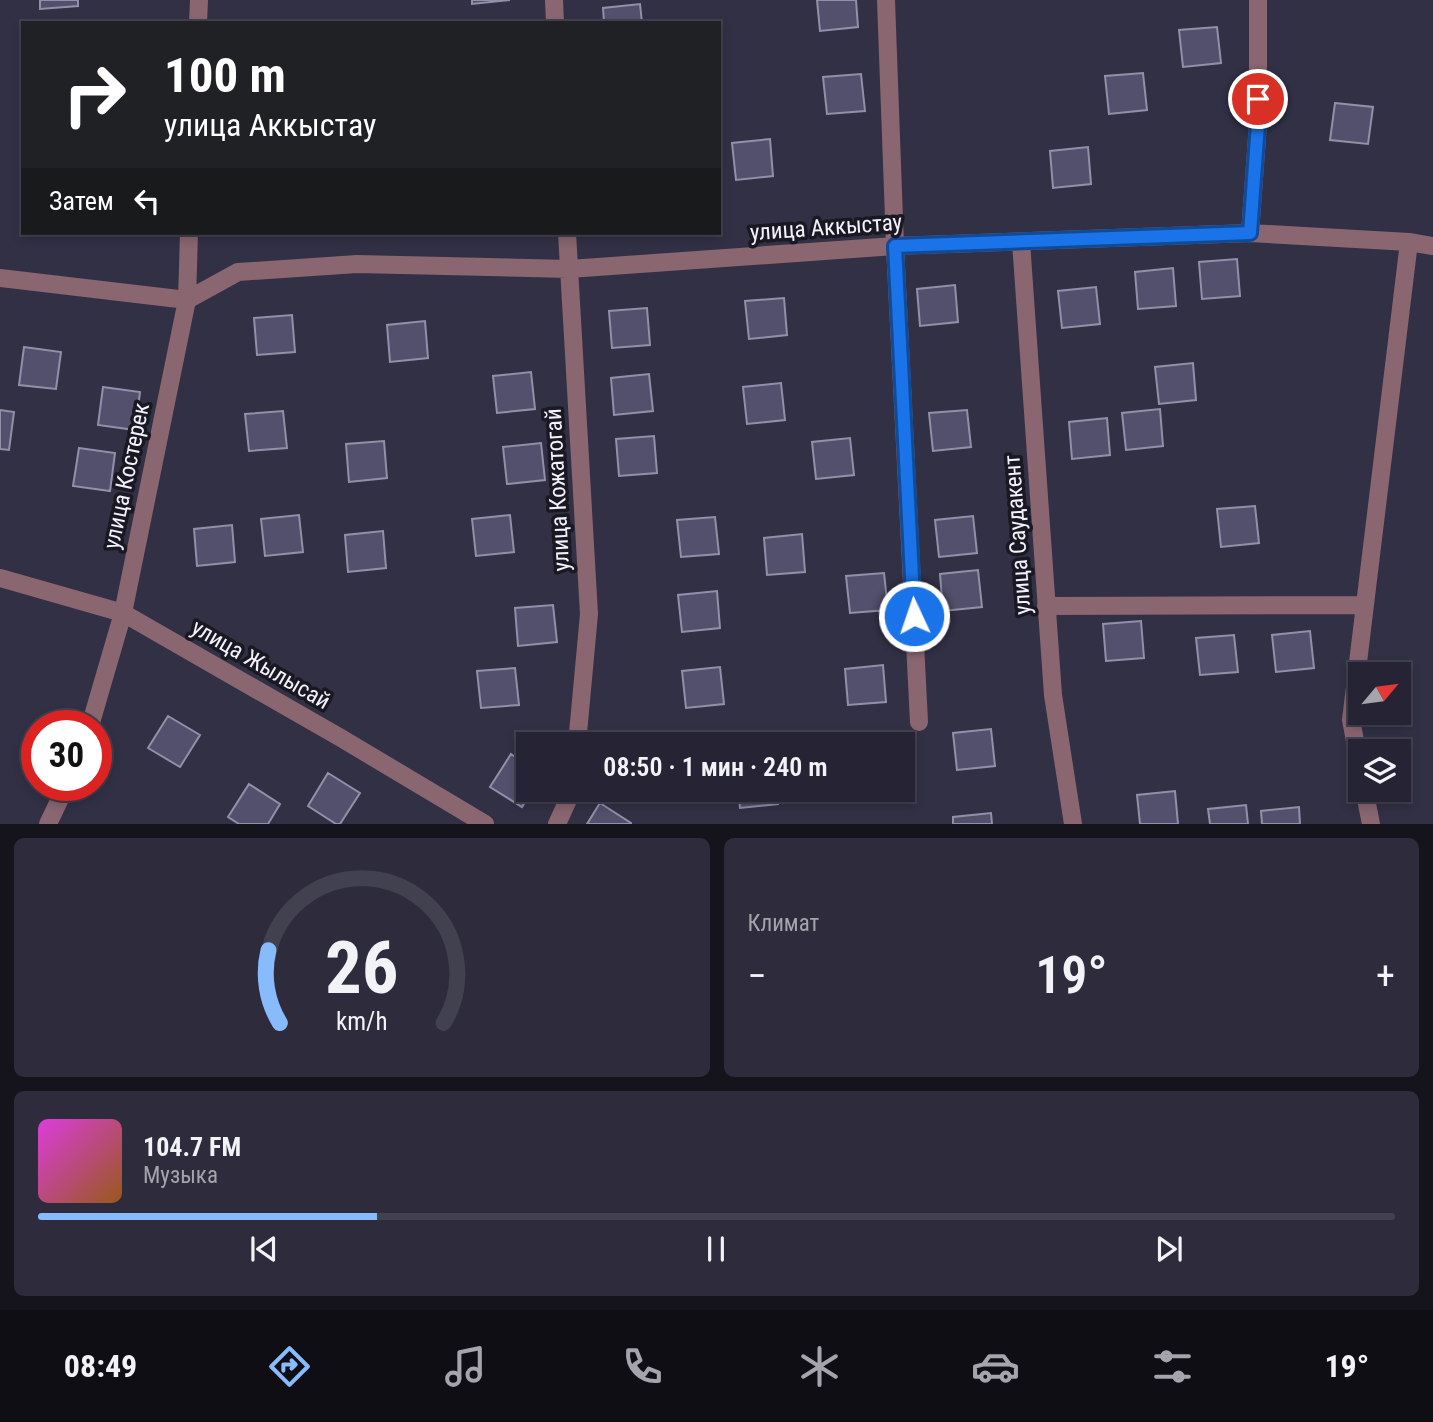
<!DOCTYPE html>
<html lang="ru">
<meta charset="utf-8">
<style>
:root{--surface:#262434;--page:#2e2c3c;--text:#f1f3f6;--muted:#a4a4ac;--line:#42414f;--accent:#87bbfb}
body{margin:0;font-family:"Roboto Condensed",sans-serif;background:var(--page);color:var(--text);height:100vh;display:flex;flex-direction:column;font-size:26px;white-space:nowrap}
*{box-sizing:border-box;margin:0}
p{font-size:23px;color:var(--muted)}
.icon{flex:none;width:38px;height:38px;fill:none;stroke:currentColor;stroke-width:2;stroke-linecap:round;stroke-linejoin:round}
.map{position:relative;height:824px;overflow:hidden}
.side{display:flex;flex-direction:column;gap:14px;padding:14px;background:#15141d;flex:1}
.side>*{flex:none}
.banner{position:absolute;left:21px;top:21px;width:700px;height:214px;border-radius:0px;box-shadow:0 4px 10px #0003,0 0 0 2px var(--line);background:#202124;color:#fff;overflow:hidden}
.needle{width:46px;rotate:61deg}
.controls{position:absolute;left:1348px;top:662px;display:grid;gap:14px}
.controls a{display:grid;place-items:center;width:63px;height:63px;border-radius:0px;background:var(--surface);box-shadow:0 4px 10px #0003,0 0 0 2px var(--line);font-size:35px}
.speed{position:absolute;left:21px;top:710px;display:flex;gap:14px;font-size:35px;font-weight:700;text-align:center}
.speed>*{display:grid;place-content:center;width:91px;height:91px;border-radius:50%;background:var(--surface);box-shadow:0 4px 10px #0003,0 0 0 2px var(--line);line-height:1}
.speed .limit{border:10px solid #d22;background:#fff;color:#111}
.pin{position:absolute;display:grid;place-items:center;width:60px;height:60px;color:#fff;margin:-30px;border:4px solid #fff;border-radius:50%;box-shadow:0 2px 7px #0007}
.me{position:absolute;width:77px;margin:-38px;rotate:357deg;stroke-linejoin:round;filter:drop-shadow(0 0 5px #0008)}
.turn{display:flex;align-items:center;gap:24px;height:147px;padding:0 28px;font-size:32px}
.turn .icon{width:91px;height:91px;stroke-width:2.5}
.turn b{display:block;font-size:49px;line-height:60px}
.then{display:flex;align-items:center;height:66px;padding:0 28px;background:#0003;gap:14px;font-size:26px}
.big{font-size:52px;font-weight:600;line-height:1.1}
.side .widget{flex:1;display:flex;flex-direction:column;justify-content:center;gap:10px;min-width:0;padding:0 24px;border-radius:10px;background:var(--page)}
.side .dial{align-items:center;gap:0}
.dial svg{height:182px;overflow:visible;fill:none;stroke:var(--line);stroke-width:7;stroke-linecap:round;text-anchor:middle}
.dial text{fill:var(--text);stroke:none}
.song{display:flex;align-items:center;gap:21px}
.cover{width:84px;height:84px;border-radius:10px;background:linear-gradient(135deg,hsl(300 70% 55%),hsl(30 70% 35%))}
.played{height:7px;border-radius:4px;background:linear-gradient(90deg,var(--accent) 25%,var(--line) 25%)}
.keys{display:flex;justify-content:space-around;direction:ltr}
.heat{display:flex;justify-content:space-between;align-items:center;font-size:38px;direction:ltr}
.side .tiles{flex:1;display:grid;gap:14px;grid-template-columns:1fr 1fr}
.widget:last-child{grid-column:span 2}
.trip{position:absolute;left:516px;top:732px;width:399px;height:70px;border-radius:0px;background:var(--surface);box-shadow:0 4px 10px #0003,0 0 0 2px var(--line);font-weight:600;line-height:70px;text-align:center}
.menu{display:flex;height:112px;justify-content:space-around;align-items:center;background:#0f0e15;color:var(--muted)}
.menu .icon{width:49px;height:49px}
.menu .selected{color:var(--accent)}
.menu b{font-size:32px;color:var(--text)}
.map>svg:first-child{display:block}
.building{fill:#52506c;stroke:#9290a9;stroke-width:2}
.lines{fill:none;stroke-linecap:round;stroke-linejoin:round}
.minor{stroke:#896670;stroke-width:18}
.route-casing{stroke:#114b97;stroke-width:18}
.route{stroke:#1a73e8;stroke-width:12}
.labels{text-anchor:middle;stroke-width:7;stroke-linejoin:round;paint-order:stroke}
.street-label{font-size:23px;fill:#f3f3fe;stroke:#1a1923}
</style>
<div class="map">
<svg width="1433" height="824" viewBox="0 0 1433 824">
<rect width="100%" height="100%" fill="#323045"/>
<!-- building -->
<path class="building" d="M 40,0 L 78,0 L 78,6 L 40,9 Z
M 472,0 L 510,0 L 472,4 Z
M 817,0 L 856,0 L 858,27 L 820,31 Z
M 640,4 L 642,23 L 604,23 L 603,8 Z
M 1217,27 L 1221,63 L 1183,67 L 1179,30 Z
M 1143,73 L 1147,110 L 1109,114 L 1105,76 Z
M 861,74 L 865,111 L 827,114 L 823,77 Z
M 1335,103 L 1373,107 L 1368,144 L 1330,140 Z
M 770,139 L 773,176 L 736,180 L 732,143 Z
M 1088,147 L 1091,184 L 1053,188 L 1050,151 Z
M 1237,259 L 1240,296 L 1202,299 L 1199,262 Z
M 1173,268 L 1176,306 L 1138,309 L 1135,272 Z
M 955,285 L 958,322 L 920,326 L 917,289 Z
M 1096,287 L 1100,324 L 1062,328 L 1058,291 Z
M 784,298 L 787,335 L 749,339 L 745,301 Z
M 647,308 L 650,345 L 612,348 L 609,311 Z
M 292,315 L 295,352 L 257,355 L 254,318 Z
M 425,321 L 428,358 L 390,362 L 387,325 Z
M 24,347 L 61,352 L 56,389 L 19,385 Z
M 1193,363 L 1196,400 L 1159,404 L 1155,367 Z
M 531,372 L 535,409 L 497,413 L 493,376 Z
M 649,374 L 653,411 L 614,415 L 611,378 Z
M 781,383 L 785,420 L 747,424 L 743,387 Z
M 103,387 L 140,392 L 135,430 L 98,425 Z
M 1160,409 L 1163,446 L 1126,450 L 1122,413 Z
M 0,410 L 14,412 L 9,450 L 0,449 Z
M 967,410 L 971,447 L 933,451 L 929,413 Z
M 283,411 L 287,448 L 249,451 L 245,414 Z
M 1107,418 L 1110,455 L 1072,459 L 1069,422 Z
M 654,436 L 657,473 L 619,476 L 616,439 Z
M 850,438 L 854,475 L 816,479 L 812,442 Z
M 384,441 L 387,478 L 349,482 L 346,444 Z
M 541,443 L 545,480 L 507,484 L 503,447 Z
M 79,448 L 115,453 L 110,491 L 73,486 Z
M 1255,506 L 1259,543 L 1221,547 L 1217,509 Z
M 299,515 L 303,552 L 265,556 L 261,519 Z
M 510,515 L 514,552 L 476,556 L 472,519 Z
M 973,516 L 977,553 L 939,557 L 935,520 Z
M 715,517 L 719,554 L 681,557 L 677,520 Z
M 232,525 L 235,562 L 197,566 L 194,529 Z
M 383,531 L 386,568 L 348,572 L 345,535 Z
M 802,534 L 805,572 L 767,575 L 764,538 Z
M 978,570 L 982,607 L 943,611 L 940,574 Z
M 884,573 L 888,610 L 850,613 L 846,576 Z
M 717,591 L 720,628 L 682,632 L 678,595 Z
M 553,605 L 557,642 L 518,646 L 515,608 Z
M 1141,621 L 1144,658 L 1106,661 L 1103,624 Z
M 1310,631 L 1314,668 L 1276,672 L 1272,635 Z
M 1234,635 L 1238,672 L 1200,675 L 1196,638 Z
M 883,665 L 886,702 L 848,705 L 845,669 Z
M 720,667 L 724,704 L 686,708 L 682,671 Z
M 515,668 L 519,705 L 481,708 L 477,671 Z
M 168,716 L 200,735 L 180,767 L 148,748 Z
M 991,729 L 995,766 L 957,770 L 953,733 Z
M 511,754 L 528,766 L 528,789 L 533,789 L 522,807 L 490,787 Z
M 328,773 L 360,793 L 340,824 L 336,824 L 308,806 Z
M 249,784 L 280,804 L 268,824 L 239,824 L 228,817 Z
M 738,789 L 776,789 L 778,804 L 740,808 Z
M 1175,791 L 1178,824 L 1140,824 L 1137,795 Z
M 600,803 L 631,823 L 631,824 L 587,824 Z
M 1246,805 L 1248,824 L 1210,824 L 1208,809 Z
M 1299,807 L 1300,824 L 1262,824 L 1261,811 Z
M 991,813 L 992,824 L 953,824 L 953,817 Z"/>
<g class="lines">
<!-- minor -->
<path class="minor" d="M 554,0 L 555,23
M 886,0 L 895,246 L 919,722
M 198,23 L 199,0
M 567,233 L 589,614 L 577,744
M 1250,233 L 1258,124 L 1258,0
M 1021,242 L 1053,695 L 1073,824
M 0,278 L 187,300 L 238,272 L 357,264 L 569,269 L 895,246 L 1250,233 L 1409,242 L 1433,246
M 0,578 L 123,613 L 341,738 L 485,824
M 1046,606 L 1364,605
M 90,726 L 123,613 L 187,300 L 189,233
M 1360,766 L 1351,720 L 1409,242
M 1364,789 L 1371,824
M 48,824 L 66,786
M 557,824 L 573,789"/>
</g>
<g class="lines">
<defs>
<path id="route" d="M 914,616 L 895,246 L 1250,233 L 1258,124 L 1258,99"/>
</defs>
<!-- route casing -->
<use href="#route" class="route-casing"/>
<!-- route -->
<use href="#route" class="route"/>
</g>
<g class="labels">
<!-- street labels -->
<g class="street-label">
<text transform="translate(826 227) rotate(-4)" y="8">улица Аккыстау</text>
<text transform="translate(126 476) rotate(-78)" y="8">улица Костерек</text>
<text transform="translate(557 490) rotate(-93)" y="8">улица Кожатогай</text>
<text transform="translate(1017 535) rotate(-94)" y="8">улица Саудакент</text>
<text transform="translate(261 664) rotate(30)" y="8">улица Жылысай</text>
</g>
</g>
</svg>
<div class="controls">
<a><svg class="needle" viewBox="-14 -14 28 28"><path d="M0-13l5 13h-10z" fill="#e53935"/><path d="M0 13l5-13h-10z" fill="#a4a4ac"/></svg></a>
<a><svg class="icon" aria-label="layers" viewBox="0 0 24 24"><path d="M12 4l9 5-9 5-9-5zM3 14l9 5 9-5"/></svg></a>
</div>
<div class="speed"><div class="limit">30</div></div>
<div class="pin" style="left:1258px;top:99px;background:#d93025"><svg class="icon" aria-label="arrive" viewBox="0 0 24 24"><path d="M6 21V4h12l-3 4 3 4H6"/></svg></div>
<svg class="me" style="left:914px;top:616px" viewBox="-20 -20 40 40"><circle r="17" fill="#1a73e8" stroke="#fff" stroke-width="3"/><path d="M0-11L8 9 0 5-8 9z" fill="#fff"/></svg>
<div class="trip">08:50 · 1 мин · 240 m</div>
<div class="banner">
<div class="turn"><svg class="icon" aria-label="right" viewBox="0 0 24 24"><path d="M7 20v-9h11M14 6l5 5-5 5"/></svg><div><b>100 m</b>улица Аккыстау</div></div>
<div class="then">Затем<svg class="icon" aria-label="left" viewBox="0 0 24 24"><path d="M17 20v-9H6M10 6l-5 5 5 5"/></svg></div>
</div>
</div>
<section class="side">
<div class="tiles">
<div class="widget dial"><svg viewBox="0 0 100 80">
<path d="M14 69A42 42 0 1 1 86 69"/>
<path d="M14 69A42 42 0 0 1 9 37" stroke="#87bbfb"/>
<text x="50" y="56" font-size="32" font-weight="700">26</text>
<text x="50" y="72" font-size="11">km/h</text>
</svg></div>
<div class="widget"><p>Климат</p>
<div class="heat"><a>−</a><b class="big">19°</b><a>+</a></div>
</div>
<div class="widget">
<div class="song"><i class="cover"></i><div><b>104.7 FM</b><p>Музыка</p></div></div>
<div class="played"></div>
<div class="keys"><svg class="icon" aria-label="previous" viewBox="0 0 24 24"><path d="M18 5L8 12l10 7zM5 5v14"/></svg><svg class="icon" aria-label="pause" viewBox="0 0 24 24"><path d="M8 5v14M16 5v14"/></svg><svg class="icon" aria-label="next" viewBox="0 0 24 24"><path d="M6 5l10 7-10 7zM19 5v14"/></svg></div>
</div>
</div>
</section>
<nav class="menu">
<b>08:49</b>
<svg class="icon selected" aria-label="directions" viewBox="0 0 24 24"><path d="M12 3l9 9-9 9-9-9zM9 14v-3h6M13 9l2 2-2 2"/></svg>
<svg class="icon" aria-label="music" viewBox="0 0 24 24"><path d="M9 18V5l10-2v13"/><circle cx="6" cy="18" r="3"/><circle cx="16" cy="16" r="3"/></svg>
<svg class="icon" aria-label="phone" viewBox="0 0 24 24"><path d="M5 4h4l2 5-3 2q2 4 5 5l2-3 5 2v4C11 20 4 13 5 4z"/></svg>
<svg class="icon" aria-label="climate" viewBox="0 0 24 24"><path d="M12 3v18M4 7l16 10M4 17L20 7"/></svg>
<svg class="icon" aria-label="car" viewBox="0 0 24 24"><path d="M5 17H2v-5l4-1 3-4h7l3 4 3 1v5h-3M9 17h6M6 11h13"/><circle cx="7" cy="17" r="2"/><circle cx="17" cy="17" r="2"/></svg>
<svg class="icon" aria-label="filters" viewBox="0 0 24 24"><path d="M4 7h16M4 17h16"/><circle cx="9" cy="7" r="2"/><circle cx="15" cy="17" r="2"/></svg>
<b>19°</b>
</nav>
